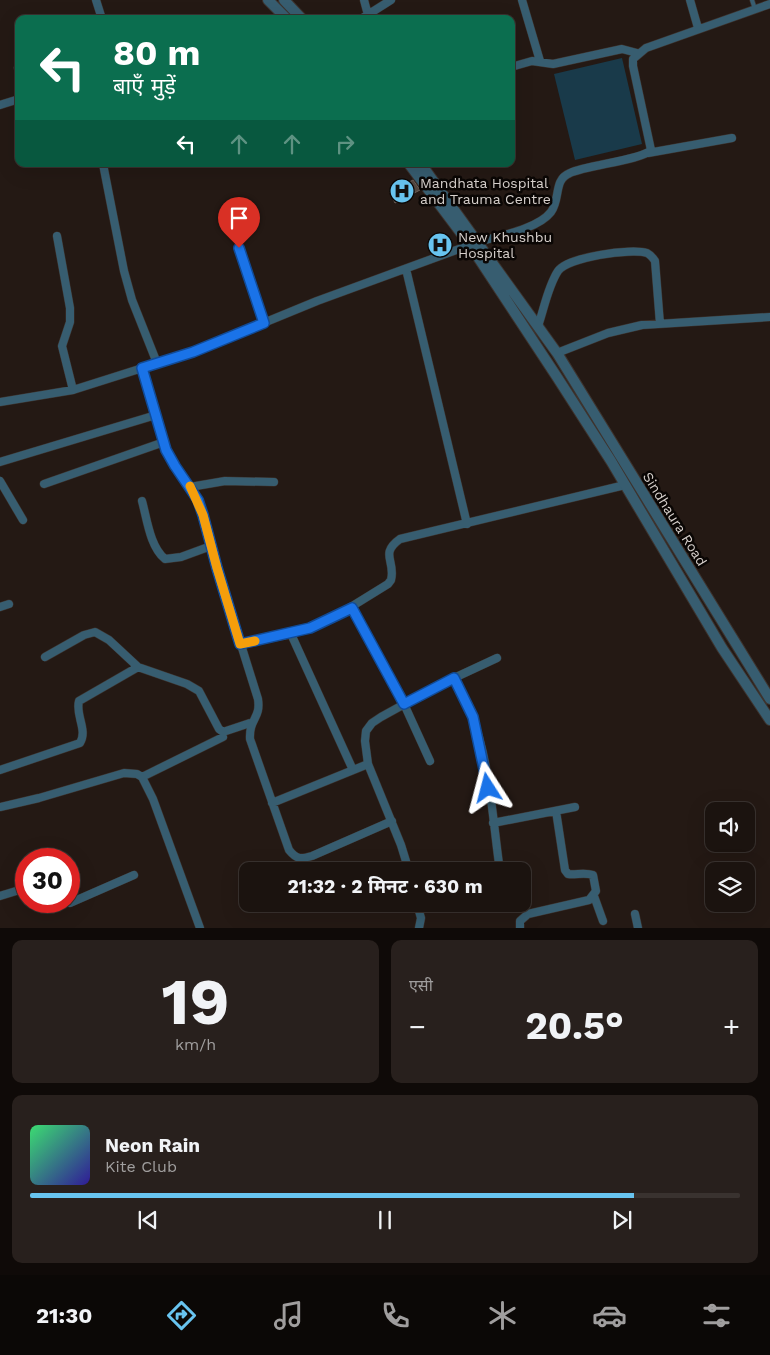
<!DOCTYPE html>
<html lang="hi">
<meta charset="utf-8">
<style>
:root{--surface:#1b130f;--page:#28201d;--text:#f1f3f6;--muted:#a09e9e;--line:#39322f;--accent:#68c4f0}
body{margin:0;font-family:"Work Sans","Noto Sans Devanagari",sans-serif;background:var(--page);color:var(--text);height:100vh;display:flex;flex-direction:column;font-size:19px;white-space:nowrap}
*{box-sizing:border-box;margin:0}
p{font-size:16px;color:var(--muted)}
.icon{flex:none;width:28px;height:28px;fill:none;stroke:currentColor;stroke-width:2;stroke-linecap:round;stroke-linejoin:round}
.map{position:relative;height:928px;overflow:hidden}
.drawer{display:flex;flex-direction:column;gap:12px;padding:12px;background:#0f0a08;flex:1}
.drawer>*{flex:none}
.top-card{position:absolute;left:15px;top:15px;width:500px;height:152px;border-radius:10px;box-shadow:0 5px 20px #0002,0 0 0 1px var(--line);background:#0b6e4f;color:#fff;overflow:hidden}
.buttons{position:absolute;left:705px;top:802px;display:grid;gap:10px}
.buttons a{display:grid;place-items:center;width:50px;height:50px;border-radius:10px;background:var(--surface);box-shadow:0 5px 20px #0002,0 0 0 1px var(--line);font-size:25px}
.speed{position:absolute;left:15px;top:848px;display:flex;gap:10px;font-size:25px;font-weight:700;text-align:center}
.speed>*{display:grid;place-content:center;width:65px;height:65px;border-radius:50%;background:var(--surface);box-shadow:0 5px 20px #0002,0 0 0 1px var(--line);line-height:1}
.speed .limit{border:8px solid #d22;background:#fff;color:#111}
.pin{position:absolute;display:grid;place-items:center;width:42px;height:42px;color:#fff;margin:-51px -21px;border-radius:50% 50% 50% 0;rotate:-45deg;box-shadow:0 0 5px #0007}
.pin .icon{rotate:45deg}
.me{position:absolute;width:55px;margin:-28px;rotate:351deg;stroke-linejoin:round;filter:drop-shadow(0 0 4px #0008)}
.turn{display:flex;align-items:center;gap:18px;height:105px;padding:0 15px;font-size:22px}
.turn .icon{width:65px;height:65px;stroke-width:2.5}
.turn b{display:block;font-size:35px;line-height:42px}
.lanes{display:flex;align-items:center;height:48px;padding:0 15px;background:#0003;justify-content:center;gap:25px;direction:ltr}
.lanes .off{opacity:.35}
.big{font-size:38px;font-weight:700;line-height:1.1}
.drawer .card{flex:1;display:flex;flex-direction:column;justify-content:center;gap:8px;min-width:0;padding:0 18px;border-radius:10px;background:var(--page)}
.drawer .dial{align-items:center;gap:0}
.dial b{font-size:65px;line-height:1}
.song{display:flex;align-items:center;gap:15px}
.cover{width:60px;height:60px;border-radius:8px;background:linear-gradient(135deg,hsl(140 70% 55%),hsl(250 70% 35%))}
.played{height:5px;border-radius:2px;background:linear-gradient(90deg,var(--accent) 85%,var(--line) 85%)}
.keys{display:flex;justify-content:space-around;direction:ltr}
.heat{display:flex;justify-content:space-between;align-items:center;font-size:28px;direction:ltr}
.drawer .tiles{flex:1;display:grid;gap:12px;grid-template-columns:1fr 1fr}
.card:last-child{grid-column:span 2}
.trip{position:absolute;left:239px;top:862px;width:292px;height:50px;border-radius:10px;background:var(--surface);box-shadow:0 5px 20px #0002,0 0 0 1px var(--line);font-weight:700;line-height:50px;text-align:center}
.tabs{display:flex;height:80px;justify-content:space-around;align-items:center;background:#0b0806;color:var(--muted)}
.tabs .icon{width:35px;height:35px}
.tabs .selected{color:var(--accent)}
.tabs b{font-size:22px;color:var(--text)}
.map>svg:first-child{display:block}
.water{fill:#193a4a}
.building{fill:#534740;stroke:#6c5e58}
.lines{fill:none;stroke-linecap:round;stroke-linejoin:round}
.service-casing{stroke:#3d332e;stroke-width:5.5}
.minor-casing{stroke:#3d332e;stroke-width:9}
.tertiary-casing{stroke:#3d332e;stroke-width:12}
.service{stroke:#375d70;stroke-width:4}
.minor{stroke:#375d70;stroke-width:8}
.tertiary{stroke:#375d70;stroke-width:10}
.route-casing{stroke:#114b97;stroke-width:12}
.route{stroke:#1a73e8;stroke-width:9}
.slow{stroke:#f59e0b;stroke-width:9}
.labels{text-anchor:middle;stroke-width:5;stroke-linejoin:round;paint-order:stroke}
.poi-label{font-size:14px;fill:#d7d0cc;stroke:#0a0604;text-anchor:start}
.street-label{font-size:14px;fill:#d7d0cc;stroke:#0a0604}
</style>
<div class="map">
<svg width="770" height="928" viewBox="0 0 770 928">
<rect width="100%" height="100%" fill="#241914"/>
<!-- water -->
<path class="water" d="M 622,58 L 642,144 L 575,160 L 554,74 Z"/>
<!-- building -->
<path class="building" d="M 413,180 L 420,190 L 395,203 L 390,192 Z
M 446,238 L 449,247 L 435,252 L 432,244 Z"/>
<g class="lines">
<defs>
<path id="service" d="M 752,0 L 755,9"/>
<path id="minor" d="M 96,0 L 102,19
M 364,0 L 368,15
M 522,0 L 540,61
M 690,0 L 698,28
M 361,19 L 391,0
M 511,67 L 532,61 L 553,64 L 622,49 L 637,53
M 18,68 L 19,70
M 0,105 L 19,99
M 648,153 L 732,138
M 103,164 L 124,271 L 132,300 L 157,363
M 57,236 L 70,308 L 70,322 L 62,346 L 73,390
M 478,242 C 499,236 538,229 551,212 C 561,198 553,180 570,173 C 587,165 642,160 651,150 L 633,66 L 633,59 L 646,48 L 770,4
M 239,248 L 264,323
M 406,269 L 467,524
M 538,326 C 544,309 548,286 558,271 C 568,257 631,248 647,253 C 651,255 653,258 655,261 L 660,324
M 557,353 L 608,333 L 642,325 L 770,317
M 142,369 L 167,450 L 175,466 L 198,500 L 203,515 L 217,568 L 258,699 C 261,719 249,718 250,739 L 289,850 C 297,860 301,859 312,856 L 392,821
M 0,402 L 73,390 L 193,352 L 317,301 L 470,245
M 0,462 L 156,415
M 0,481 L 23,520
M 44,484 L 164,442
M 190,487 L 225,481 L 274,482
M 142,501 C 147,519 150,547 165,559 L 181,557 L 211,546
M 0,607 L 9,604
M 351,608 L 404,704 L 430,761
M 291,634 L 353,770
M 240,644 L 291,634 L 333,618 L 388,584 L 391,580 C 396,561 379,554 400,539 L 625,485
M 45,657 L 84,635 L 95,632 L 109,640 L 138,667 L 187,684 L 199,691 L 219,729 L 223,732 L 250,723
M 454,678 C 460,691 467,704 472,717 C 490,761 493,824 500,871
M 0,770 L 80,743 C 88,730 75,715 79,701 L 138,667
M 142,777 L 223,737
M 272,803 L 368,764
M 0,807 L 39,798 L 124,773 L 137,774 L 142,777 L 153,799 L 200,928
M 493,823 L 575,807
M 409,871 L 401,845 L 368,764 L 365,741 L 366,731 L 372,723 L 381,717 L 439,685 L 497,658
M 0,896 L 26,888
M 594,896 L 603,921
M 64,901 L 70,903 L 134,875
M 417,904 L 421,918 L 419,928
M 635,914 L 638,928
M 520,928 L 520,921 L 528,914 L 589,900 L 596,891 L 593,875 C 585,872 576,875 568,874 L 565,870 L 556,811"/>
<path id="tertiary" d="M 268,0 L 287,19
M 284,0 L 302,19
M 409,164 L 470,245 L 557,377 L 611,461 L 722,648 L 770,720
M 421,164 L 557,353 L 770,699"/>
</defs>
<!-- service casing -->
<use href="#service" class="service-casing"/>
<!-- minor casing -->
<use href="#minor" class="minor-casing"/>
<!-- tertiary casing -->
<use href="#tertiary" class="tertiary-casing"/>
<!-- service -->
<use href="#service" class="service"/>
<!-- minor -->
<use href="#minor" class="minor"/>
<!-- tertiary -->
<use href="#tertiary" class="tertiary"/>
</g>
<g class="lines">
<defs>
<path id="route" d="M 239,248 L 264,323 L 193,352 L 142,368 L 166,450 L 175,466 L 198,500 L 203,515 L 217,568 L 240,644 L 310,628 L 352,608 L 404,704 L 454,678 L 473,717 L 488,788"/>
</defs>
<!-- route casing -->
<use href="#route" class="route-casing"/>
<!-- route -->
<use href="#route" class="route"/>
<!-- slow -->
<path class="slow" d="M 190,486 L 203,515 L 217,568 L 240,644 L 255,641"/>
</g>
<!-- icons -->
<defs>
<symbol id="hospital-disc" viewBox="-11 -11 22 22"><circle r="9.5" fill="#68c4f0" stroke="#0a0604"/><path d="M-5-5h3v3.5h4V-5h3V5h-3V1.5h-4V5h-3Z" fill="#111"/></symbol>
</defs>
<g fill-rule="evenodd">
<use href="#hospital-disc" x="388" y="177" width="28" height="28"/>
<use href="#hospital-disc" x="426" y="231" width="28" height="28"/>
</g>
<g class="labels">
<!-- poi labels -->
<g class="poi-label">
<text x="420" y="188">Mandhata Hospital<tspan x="420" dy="16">and Trauma Centre</tspan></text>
<text x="458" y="242">New Khushbu<tspan x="458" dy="16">Hospital</tspan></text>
</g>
<!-- street labels -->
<g class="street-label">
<text transform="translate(675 519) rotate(58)" y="5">Sindhaura Road</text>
</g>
</g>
</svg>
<div class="buttons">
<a><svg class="icon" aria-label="sound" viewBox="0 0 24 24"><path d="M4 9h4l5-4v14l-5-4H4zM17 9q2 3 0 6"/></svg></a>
<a><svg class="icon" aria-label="layers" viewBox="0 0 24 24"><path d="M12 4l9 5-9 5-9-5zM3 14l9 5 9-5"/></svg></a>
</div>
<div class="speed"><div class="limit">30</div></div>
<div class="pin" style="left:239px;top:248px;background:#d93025"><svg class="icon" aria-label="arrive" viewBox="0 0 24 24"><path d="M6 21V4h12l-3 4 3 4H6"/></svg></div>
<svg class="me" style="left:488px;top:788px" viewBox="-20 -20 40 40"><path d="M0-17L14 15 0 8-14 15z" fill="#1a73e8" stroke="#fff" stroke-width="4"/></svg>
<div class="trip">21:32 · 2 मिनट · 630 m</div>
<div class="top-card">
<div class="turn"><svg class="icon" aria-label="left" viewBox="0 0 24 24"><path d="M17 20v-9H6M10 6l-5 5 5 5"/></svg><div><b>80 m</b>बाएँ मुड़ें</div></div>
<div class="lanes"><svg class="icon" aria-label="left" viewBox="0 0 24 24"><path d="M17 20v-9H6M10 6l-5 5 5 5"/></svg><svg class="icon off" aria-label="ahead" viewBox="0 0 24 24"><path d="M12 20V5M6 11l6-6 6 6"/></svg><svg class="icon off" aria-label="ahead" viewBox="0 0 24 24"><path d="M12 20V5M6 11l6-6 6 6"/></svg><svg class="icon off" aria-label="right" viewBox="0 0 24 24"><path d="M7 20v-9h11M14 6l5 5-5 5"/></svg></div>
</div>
</div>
<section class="drawer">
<div class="tiles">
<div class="card dial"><b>19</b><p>km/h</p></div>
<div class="card"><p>एसी</p>
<div class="heat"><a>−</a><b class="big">20.5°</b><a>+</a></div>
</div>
<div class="card">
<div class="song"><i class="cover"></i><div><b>Neon Rain</b><p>Kite Club</p></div></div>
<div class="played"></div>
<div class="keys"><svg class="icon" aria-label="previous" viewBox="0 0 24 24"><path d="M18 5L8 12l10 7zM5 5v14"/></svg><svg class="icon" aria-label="pause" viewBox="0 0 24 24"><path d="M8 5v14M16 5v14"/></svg><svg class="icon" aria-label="next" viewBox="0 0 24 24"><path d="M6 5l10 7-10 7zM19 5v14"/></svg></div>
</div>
</div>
</section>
<nav class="tabs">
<b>21:30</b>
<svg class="icon selected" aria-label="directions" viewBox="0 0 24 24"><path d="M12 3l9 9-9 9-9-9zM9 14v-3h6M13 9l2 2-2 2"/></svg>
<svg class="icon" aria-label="music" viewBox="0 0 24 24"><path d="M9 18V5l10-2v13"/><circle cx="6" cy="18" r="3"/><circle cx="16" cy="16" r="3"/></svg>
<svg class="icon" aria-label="phone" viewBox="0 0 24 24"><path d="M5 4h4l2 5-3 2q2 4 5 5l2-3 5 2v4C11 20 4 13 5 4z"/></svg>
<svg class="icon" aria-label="climate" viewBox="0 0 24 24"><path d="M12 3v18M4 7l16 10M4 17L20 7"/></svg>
<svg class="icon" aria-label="car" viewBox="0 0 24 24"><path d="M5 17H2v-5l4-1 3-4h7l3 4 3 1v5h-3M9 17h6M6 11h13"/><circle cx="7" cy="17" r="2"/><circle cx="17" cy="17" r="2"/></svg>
<svg class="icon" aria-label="filters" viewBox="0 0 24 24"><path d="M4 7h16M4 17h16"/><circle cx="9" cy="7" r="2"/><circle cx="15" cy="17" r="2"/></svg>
</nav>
